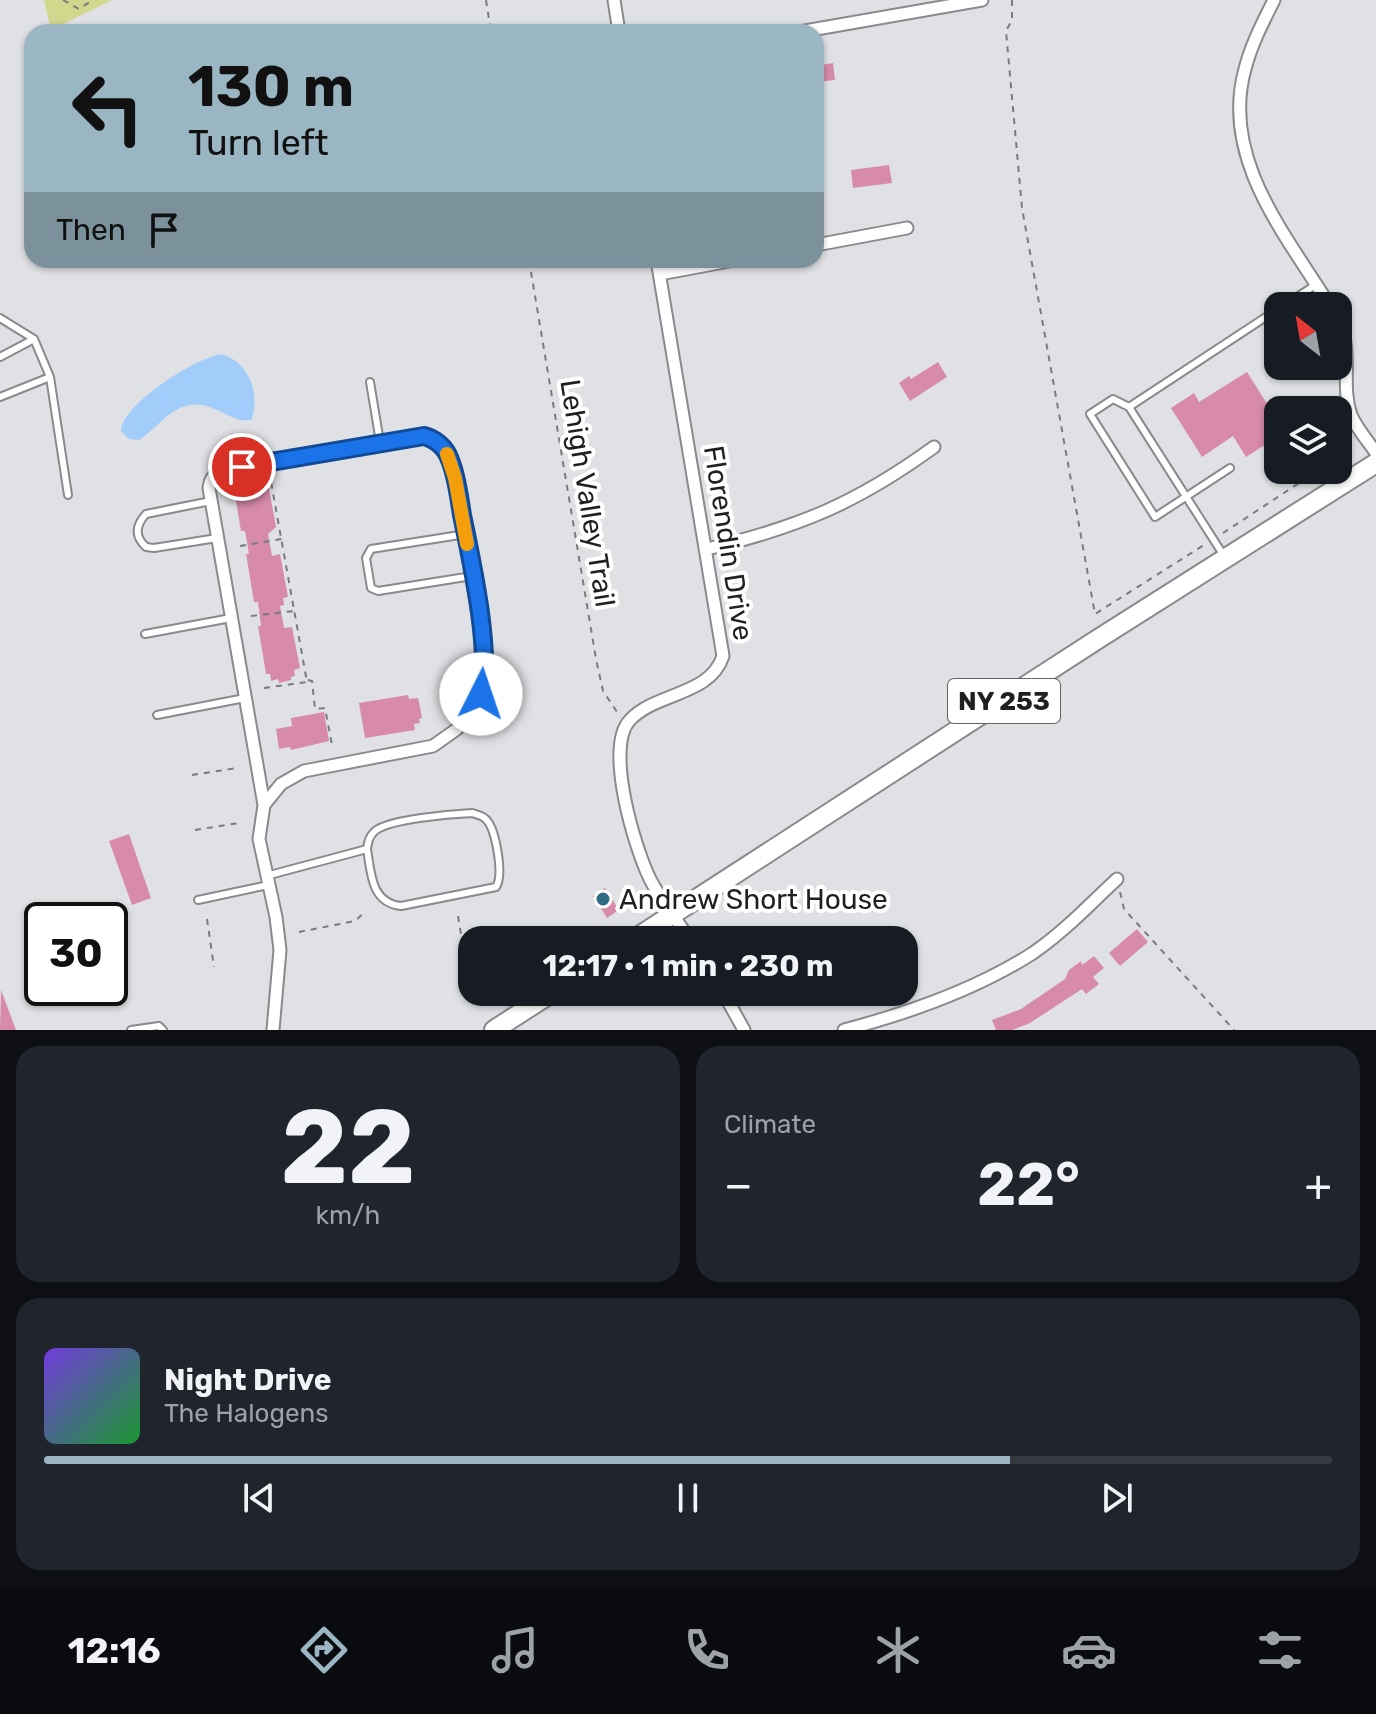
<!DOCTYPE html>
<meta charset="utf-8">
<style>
:root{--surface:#171b24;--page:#20242c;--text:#f1f3f6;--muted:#9ea1a6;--line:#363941;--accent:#9ab6c2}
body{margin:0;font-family:Rubik,sans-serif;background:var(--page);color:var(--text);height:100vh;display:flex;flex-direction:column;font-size:30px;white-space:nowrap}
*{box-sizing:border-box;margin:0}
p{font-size:26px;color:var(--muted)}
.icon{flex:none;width:44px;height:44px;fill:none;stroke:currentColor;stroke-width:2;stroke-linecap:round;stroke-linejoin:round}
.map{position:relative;height:1030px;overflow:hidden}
.sheet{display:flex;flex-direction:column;gap:16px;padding:16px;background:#0d0f14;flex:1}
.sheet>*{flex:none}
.banner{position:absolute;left:24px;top:24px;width:800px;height:244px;border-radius:24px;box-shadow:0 2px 6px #0004;background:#9ab6c2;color:#111;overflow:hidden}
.needle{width:52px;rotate:329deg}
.fabs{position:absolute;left:1264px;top:292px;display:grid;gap:16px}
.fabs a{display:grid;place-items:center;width:88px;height:88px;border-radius:16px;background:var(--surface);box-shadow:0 2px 6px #0004;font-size:40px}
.speed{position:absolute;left:24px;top:902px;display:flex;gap:16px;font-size:40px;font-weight:700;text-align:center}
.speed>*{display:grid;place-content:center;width:104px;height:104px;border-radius:50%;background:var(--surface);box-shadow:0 2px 6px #0004;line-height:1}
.speed .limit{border:4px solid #111;border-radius:12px;background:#fff;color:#111}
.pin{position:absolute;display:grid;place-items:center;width:68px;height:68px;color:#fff;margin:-34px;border:4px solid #fff;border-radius:50%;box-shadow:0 2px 8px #0007}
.me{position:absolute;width:88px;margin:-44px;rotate:4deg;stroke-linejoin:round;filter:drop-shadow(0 0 6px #0008)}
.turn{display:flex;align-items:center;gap:28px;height:168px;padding:0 32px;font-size:36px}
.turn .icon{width:104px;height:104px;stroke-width:2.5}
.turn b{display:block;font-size:56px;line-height:68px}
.then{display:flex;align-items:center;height:76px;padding:0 32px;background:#0003;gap:16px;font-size:30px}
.big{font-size:60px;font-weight:700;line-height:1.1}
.sheet .widget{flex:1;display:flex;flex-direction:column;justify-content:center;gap:12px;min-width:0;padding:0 28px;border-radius:24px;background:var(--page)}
.sheet .dial{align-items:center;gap:0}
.dial b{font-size:104px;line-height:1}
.song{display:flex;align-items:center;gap:24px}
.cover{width:96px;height:96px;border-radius:12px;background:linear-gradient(135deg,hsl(260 70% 55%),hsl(130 70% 35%))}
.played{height:8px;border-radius:4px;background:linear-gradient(90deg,var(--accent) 75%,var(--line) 75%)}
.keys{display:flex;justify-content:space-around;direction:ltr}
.heat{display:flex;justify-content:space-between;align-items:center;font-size:44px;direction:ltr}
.sheet .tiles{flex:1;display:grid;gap:16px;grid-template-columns:1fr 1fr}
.widget:last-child{grid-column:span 2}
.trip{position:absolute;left:458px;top:926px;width:460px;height:80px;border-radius:24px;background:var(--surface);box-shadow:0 2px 6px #0004;font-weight:700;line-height:80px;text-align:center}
.tab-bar{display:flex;height:128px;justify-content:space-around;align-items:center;background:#090b0e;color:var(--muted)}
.tab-bar .icon{width:56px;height:56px}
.tab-bar .on{color:var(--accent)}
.tab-bar b{font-size:36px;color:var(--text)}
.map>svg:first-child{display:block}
.green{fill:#d1d78c}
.water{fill:#a2cdfb}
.building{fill:#d78ba9}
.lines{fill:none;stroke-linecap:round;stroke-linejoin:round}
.service-casing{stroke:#898a8d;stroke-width:10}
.minor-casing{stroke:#898a8d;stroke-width:15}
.primary-casing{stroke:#898a8d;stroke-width:22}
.path{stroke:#7a7b7d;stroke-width:2;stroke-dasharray:6 6;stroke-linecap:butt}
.service{stroke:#fff;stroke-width:6}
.minor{stroke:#fff;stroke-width:11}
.primary{stroke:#fff;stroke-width:18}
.route-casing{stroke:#114b97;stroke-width:20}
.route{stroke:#1a73e8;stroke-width:14}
.slow{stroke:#f59e0b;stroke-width:14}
.poi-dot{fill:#306c83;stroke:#fff;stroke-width:3}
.labels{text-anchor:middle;stroke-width:8;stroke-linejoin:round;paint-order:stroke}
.shield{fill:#fff;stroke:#626364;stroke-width:2}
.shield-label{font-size:26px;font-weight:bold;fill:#1f2021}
.street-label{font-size:28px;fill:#1f2021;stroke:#fff}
.poi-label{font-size:28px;fill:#1f2021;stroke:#fff;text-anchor:start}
</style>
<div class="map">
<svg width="1376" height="1030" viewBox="0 0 1376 1030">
<rect width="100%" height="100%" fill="#e0e1e4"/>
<!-- green -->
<path class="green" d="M 44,0 L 112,0 L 51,30 Z"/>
<!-- water -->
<path class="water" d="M 222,354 C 249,363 260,392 252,419 C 233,427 214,398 186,406 C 167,411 155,430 139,440 L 129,439 L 121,431 C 122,404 197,357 222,354 Z"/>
<!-- building -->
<path class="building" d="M 833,63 L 835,80 L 816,82 L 816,66 Z
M 889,165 L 892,183 L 853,188 L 851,170 Z
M 938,362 L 947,377 L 910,401 L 899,383 L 909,376 L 911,379 Z
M 1247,372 L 1278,421 L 1278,444 L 1266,451 L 1263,446 L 1246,457 L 1233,436 L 1202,457 L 1171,408 L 1194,393 L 1199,402 Z
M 251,480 L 252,485 L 268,483 L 276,527 L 268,534 L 272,556 L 280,554 L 288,597 L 283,598 L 284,605 L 280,606 L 284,628 L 292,627 L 300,668 L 294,670 L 295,676 L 291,677 L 291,680 L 279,683 L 278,679 L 271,681 L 270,674 L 266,674 L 258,626 L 261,626 L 258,602 L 254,602 L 246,554 L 249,554 L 245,531 L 241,531 L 233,483 Z
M 408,695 L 409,699 L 418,698 L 419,702 L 422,718 L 419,719 L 420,723 L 414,724 L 415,730 L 365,738 L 359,703 Z
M 324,712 L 329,741 L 291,750 L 290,747 L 279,749 L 276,729 L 292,726 L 291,718 Z
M 129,834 L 151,898 L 132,905 L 109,841 Z
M 605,888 L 617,907 L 615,908 L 617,911 L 607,918 L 593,896 Z
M 1137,929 L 1148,942 L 1120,966 L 1109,953 Z
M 1094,956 L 1104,968 L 1093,977 L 1099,984 L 1086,994 L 1082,989 L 1030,1023 L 1012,1030 L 996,1030 L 992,1020 L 1021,1009 L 1065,979 L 1069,970 L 1081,961 L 1082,965 Z
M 1,990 L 16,1030 L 0,1030 Z"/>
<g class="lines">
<defs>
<path id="service" d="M 1283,306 L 1317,284
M 0,318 L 34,339 L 50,377 L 0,397
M 0,357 L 34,339
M 50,377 L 68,495
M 370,382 L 380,442
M 1129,407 L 1113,399 L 1090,414 L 1155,517 L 1230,468
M 211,501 L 146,514 C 136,525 134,536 146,547 L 154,548 L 217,538
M 466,534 L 371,549 L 366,558 L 371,588 L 378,591 L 472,576
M 1224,556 L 1129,407 L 1278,309
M 145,634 L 231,618
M 157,715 L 245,698
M 472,813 C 479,815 485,816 489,823 C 496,835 504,875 496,887 L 401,906 C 371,903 371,873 367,849 C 368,842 369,836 375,831 C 389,819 452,814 472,813 Z
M 266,876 L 367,849
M 198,900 L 268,885
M 131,1030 L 159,1026 L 163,1030"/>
<path id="minor" d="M 614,0 L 619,32
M 1274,0 C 1263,22 1251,45 1245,69 C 1220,158 1286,235 1330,306
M 799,32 L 982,0
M 816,245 L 907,228
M 657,260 L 723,656 C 710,696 656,692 630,720 C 604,747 635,849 650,879 C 661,901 677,920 690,940
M 660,274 L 735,260
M 1338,320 C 1354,352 1340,384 1351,415 C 1357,429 1368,441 1376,453
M 707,549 C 799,527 857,503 934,447
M 264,805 L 209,488 C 211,469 226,470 242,467 L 424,436 C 444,442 450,459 455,478 L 484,649 L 485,681 L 481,694 L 457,729 L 433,746 L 304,771 L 281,784 L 264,805 L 259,839 L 276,917 L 280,950 L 273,1030
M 723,992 L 744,1030
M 844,1030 C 909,1013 977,989 1033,953 C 1064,932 1090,904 1117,879"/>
<path id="primary" d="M 633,940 L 1098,639 L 1376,463
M 494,1030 L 553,992"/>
</defs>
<!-- service casing -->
<use href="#service" class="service-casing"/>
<!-- minor casing -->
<use href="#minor" class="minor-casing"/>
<!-- primary casing -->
<use href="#primary" class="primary-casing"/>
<!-- path -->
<path class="path" d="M 63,0 L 79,9 L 93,0
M 486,0 L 491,32
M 1012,0 L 1012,20 L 1006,31 L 1022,208 L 1095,614 L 1204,545
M 529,260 L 596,659 L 603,691 L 619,715
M 1338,458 L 1351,449
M 1223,533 L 1319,470
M 240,546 L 282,539
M 251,616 L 294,611
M 308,680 L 312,681 L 315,709 L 325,708 L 332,745
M 264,688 L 307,682 L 271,482 L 264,477
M 192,775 L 237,768
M 195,830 L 239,823
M 1120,892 L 1124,909 L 1234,1030
M 458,916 L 466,964
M 207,919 L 214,967
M 299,932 L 355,921 L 366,911"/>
<!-- service -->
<use href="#service" class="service"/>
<!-- minor -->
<use href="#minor" class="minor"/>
<!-- primary -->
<use href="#primary" class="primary"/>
</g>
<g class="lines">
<defs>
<path id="route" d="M 242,467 L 424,436 C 436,439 446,448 450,460 C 457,477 459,497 462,515 C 471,559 492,653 481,694"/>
</defs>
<!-- route casing -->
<use href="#route" class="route-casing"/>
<!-- route -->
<use href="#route" class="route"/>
<!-- slow -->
<path class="slow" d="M 447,454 L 455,478 L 467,544"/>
</g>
<!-- markers -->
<circle class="poi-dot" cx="603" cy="899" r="8"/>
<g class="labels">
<!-- shield labels -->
<rect class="shield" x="948" y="679" width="112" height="44" rx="6"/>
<g class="shield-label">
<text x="1004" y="710">NY 253</text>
</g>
<!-- street labels -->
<g class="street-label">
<text transform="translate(588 493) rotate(81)" y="10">Lehigh Valley Trail</text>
<text transform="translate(729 543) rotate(81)" y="10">Florendin Drive</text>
</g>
<!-- poi labels -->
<g class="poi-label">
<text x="619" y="909">Andrew Short House</text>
</g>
</g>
</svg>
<div class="fabs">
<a><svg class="needle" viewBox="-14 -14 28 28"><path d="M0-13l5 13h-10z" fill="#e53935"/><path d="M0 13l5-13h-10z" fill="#9ea1a6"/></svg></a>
<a><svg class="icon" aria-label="layers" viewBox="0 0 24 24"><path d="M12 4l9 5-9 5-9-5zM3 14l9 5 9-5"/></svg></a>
</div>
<div class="speed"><div class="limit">30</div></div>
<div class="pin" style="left:242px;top:467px;background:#d93025"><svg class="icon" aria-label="arrive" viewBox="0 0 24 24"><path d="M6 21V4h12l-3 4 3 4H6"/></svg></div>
<svg class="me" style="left:481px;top:694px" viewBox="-20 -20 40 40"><circle r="19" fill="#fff"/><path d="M0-13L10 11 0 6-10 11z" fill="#1a73e8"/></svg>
<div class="trip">12:17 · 1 min · 230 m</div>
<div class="banner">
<div class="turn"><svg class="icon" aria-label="left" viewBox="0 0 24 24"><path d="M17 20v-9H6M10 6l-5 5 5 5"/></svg><div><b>130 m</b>Turn left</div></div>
<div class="then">Then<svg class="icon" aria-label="arrive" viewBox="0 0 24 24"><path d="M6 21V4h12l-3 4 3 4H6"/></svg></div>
</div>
</div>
<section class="sheet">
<div class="tiles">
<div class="widget dial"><b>22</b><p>km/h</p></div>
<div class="widget"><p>Climate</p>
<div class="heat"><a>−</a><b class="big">22°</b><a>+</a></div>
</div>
<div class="widget">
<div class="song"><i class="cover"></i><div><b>Night Drive</b><p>The Halogens</p></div></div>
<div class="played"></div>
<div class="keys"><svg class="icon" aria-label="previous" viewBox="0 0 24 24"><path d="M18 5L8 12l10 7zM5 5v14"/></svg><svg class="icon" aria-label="pause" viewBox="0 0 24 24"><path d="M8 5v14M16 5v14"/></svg><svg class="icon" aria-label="next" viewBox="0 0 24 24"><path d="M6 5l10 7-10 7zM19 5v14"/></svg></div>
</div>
</div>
</section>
<nav class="tab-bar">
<b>12:16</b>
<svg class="icon on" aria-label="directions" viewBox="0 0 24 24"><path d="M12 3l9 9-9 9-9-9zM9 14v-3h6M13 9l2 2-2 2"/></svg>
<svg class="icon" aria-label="music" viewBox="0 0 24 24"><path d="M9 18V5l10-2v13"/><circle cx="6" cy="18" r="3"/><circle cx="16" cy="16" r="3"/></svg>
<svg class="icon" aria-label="phone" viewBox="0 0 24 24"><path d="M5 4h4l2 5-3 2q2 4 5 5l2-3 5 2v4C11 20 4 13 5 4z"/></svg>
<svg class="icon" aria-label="climate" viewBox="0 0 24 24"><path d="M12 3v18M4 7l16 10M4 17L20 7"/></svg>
<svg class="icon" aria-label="car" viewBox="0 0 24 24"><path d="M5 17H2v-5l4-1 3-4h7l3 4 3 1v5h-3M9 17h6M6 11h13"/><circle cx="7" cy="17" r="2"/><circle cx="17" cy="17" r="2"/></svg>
<svg class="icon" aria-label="filters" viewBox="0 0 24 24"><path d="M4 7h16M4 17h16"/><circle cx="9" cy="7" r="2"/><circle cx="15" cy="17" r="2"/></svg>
</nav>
